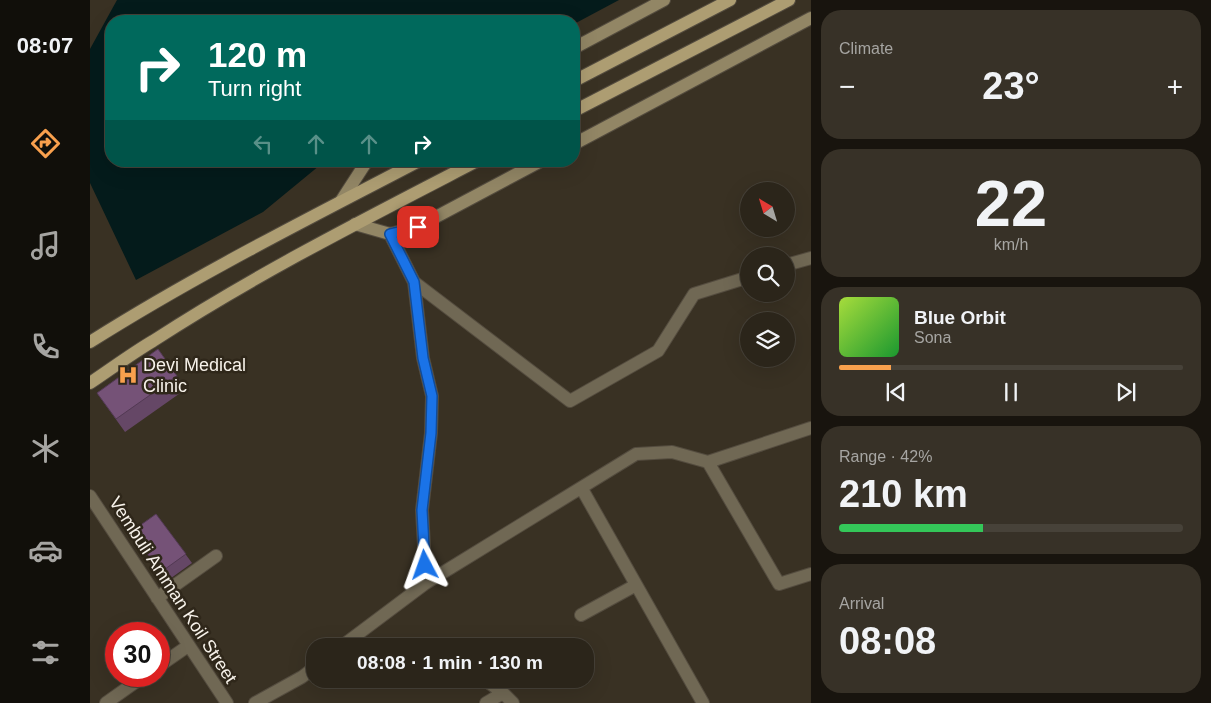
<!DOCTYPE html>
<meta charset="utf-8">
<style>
:root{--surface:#2b251a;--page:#373127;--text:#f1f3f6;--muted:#a6a5a2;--line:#474239;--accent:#f9a04d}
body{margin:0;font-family:Helvetica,sans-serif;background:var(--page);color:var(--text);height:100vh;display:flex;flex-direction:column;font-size:19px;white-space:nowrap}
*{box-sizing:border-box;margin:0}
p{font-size:16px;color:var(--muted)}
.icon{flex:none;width:28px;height:28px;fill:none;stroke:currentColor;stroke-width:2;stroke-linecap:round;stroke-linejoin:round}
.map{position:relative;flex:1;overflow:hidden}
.details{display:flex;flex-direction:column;gap:10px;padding:10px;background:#18140e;width:400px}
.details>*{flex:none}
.guide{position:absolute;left:15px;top:15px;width:475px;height:152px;border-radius:20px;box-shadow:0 5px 20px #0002,0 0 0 1px var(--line);background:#00695c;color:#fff;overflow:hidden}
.needle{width:32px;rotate:322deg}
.tools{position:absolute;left:650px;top:182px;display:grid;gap:10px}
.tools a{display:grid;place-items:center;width:55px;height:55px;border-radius:50%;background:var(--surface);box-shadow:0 5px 20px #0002,0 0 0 1px var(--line);font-size:25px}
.speed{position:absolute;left:15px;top:622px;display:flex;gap:10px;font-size:25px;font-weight:700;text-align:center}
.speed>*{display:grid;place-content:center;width:65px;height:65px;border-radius:50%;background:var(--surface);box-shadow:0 5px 20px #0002,0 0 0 1px var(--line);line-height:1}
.speed .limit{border:8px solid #d22;background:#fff;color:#111}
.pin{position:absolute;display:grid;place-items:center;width:42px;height:42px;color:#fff;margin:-21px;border-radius:10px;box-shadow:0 2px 8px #0006}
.me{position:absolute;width:55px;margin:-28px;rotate:356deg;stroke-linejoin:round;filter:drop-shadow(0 0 4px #0008)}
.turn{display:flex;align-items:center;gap:18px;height:105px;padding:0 20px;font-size:22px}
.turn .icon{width:65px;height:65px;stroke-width:2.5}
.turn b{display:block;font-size:35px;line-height:42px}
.lanes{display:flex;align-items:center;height:48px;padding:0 20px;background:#0003;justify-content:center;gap:25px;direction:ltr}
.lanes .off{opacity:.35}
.big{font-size:38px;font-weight:600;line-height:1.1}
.details .tile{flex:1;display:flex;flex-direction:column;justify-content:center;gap:8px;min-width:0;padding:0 18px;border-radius:20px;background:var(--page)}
.details .dial{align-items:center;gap:0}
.dial b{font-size:65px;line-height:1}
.song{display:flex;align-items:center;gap:15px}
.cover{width:60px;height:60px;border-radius:8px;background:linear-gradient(135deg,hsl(80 70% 55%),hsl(130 70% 35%))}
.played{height:5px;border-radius:2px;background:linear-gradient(90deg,var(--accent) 15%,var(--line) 15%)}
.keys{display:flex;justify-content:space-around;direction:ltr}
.heat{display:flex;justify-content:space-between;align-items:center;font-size:28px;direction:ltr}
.charge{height:8px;border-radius:4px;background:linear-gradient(90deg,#34c759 42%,var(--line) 0)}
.trip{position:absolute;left:216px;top:638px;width:288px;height:50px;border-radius:20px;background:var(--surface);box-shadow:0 5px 20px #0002,0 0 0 1px var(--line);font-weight:600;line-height:50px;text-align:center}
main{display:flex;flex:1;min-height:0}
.tab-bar{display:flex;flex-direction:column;width:90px;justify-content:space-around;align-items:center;background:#110f0a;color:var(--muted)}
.tab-bar .icon{width:35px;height:35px}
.tab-bar .on{color:var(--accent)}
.tab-bar b{font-size:22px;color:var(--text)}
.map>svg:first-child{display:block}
.water{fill:#041b1b}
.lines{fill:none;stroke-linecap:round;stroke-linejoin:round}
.street-casing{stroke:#544c3f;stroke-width:14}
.secondary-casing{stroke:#544c3f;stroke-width:14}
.primary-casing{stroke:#544c3f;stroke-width:14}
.street{stroke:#706854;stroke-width:12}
.secondary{stroke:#928665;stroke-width:12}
.primary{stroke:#ad9d72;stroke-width:12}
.wall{fill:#654766}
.building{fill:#755277;stroke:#523953}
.route-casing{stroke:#114b97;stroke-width:12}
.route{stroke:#1a73e8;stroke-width:9}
.labels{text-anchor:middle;stroke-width:5;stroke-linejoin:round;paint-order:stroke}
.poi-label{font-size:18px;fill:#f7f2ea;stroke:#2f271a;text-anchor:start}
.street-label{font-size:18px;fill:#f7f2ea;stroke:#2f271a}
</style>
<main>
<nav class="tab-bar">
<b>08:07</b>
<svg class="icon on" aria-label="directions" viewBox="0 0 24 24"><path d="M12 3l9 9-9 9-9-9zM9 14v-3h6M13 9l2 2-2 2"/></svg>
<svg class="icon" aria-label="music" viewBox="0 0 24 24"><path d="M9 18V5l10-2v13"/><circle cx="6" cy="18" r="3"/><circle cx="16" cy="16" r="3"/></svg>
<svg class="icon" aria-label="phone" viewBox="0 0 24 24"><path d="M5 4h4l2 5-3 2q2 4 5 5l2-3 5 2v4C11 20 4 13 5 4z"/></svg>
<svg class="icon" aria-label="climate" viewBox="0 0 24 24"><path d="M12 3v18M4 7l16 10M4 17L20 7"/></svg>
<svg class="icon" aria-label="car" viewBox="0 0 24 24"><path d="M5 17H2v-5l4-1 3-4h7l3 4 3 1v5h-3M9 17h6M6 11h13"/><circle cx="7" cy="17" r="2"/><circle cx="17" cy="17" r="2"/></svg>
<svg class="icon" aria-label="filters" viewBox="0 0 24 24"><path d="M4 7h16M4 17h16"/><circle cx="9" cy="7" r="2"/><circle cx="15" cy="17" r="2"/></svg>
</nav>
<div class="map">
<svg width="721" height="703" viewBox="0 0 721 703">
<rect width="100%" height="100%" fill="#393123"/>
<!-- water -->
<path class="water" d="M 27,0 L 529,0 L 484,24 L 484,21 L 21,21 L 21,161 L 235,161 L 173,212 L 46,280 L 0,183 L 0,49 Z"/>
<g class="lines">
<defs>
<path id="street" d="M 300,234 L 324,282 L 333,358 L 342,396 L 341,433 L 332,510 L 336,583
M 696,265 L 721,258
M 324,282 L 480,401 L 568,351 L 604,294 L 659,277
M 721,428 L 618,462 L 689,584 L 721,574
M 492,489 L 613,703
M 0,496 L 137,703
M 67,598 L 126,556
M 491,615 L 546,585
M 252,646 L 336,583 L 546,454 L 582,452 L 618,462
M 69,666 L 98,646
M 231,679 L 249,681 L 275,679
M 394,679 L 413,693 L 396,703
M 413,693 L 423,703
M 16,703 L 54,676
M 165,703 L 212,677 L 225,667"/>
<path id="secondary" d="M 484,48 L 574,0
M 484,144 L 721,18
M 251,201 L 277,161
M 265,224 L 300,234 L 327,227 L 451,161"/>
<path id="primary" d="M 484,81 L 640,0
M 484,111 L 699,0
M 0,342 C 106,275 218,219 329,161
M 0,383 C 21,369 41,354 63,341 C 166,274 277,218 387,161"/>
</defs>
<!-- street casing -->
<use href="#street" class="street-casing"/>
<!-- secondary casing -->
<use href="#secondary" class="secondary-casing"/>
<!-- primary casing -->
<use href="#primary" class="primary-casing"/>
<!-- street -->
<use href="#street" class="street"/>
<!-- secondary -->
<use href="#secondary" class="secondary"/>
<!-- primary -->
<use href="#primary" class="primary"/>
</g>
<!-- wall -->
<path class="wall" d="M 68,349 L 96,389 L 35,432 L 7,393 Z
M 66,514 L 102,563 L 77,581 L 41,532 Z"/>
<!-- building -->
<path class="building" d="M 68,349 L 87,376 L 26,419 L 7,393 Z
M 66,514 L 96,554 L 71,572 L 41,532 Z"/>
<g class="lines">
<defs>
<path id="route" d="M 328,227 L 300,234 L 324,282 L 333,358 L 342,396 L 341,433 L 332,510 L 335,565"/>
</defs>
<!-- route casing -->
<use href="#route" class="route-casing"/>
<!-- route -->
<use href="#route" class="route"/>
</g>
<!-- icons -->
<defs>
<symbol id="hospital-bare" viewBox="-9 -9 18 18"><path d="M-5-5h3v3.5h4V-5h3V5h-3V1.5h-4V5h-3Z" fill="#f9a04d" stroke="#2f271a" stroke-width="2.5" paint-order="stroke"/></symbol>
</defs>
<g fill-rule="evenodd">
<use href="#hospital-bare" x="24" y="361" width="28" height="28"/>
</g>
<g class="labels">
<!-- poi labels -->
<g class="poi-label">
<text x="53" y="371">Devi Medical<tspan x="53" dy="21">Clinic</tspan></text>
</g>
<!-- street labels -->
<g class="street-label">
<text transform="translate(83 590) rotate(57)" y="6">Vembuli Amman Koil Street</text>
</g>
</g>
</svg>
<div class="tools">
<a><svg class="needle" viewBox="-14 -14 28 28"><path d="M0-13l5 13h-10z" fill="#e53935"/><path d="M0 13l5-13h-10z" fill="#a6a5a2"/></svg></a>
<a><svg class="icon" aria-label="search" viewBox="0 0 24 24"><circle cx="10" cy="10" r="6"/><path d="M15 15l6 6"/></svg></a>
<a><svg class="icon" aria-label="layers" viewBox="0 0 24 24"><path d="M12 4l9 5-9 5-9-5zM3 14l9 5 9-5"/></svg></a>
</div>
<div class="speed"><div class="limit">30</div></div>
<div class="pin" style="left:328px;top:227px;background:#d93025"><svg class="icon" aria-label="arrive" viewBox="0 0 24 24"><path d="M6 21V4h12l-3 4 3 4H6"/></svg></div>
<svg class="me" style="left:335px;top:565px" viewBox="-20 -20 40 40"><path d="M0-17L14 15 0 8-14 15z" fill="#1a73e8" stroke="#fff" stroke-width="4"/></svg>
<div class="trip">08:08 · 1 min · 130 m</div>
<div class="guide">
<div class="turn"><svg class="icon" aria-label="right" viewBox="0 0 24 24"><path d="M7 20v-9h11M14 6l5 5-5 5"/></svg><div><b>120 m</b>Turn right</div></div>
<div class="lanes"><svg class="icon off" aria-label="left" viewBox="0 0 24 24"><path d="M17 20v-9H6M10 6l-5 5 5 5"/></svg><svg class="icon off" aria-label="ahead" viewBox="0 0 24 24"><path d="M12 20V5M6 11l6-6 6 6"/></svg><svg class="icon off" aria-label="ahead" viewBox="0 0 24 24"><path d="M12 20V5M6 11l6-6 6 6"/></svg><svg class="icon" aria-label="right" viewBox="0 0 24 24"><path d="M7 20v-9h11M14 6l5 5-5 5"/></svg></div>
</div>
</div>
<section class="details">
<div class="tile"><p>Climate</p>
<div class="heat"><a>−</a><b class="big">23°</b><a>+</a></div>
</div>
<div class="tile dial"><b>22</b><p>km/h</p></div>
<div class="tile">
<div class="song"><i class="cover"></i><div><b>Blue Orbit</b><p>Sona</p></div></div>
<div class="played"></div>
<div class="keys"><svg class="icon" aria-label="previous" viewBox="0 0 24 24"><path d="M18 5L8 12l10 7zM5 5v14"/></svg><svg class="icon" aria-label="pause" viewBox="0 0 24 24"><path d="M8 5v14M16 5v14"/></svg><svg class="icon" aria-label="next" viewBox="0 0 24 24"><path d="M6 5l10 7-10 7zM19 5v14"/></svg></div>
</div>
<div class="tile"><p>Range · 42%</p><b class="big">210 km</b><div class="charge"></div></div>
<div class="tile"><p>Arrival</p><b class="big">08:08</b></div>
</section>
</main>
